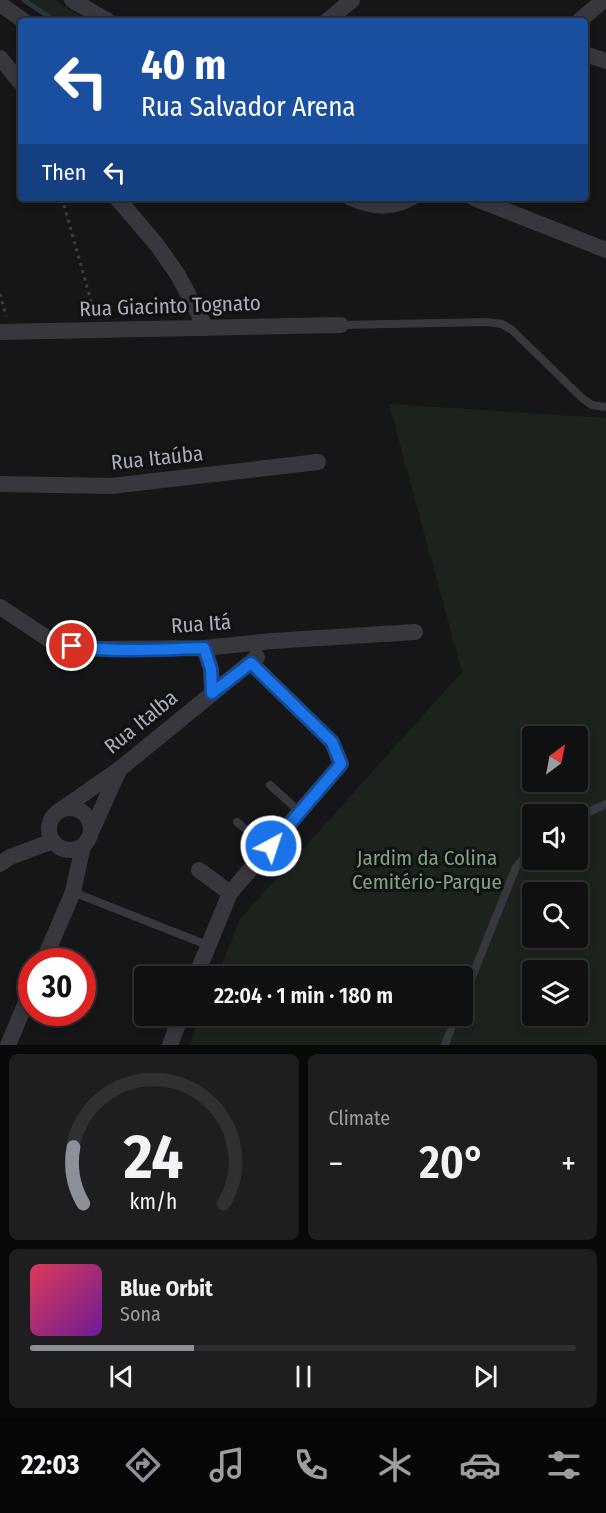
<!DOCTYPE html>
<meta charset="utf-8">
<style>
:root{--surface:#101012;--page:#1e1e20;--text:#f1f3f6;--muted:#9c9d9f;--line:#303032;--accent:#8c9099}
body{margin:0;font-family:"Fira Sans Condensed",sans-serif;background:var(--page);color:var(--text);height:100vh;display:flex;flex-direction:column;font-size:22px;white-space:nowrap}
*{box-sizing:border-box;margin:0}
p{font-size:20px;color:var(--muted)}
.icon{flex:none;width:33px;height:33px;fill:none;stroke:currentColor;stroke-width:2;stroke-linecap:round;stroke-linejoin:round}
.map{position:relative;height:1045px;overflow:hidden}
.side{display:flex;flex-direction:column;gap:9px;padding:9px;background:#09090a;flex:1}
.side>*{flex:none}
.guide{position:absolute;left:18px;top:18px;width:570px;height:183px;border-radius:6px;box-shadow:0 3px 9px #0003,0 0 0 2px var(--line);background:#1a4fa0;color:#fff;overflow:hidden}
.needle{width:39px;rotate:32deg}
.controls{position:absolute;left:522px;top:726px;display:grid;gap:12px}
.controls a{display:grid;place-items:center;width:66px;height:66px;border-radius:6px;background:var(--surface);box-shadow:0 3px 9px #0003,0 0 0 2px var(--line);font-size:30px}
.speed{position:absolute;left:18px;top:948px;display:flex;gap:12px;font-size:30px;font-weight:700;text-align:center}
.speed>*{display:grid;place-content:center;width:78px;height:78px;border-radius:50%;background:var(--surface);box-shadow:0 3px 9px #0003,0 0 0 2px var(--line);line-height:1}
.speed .limit{border:9px solid #d22;background:#fff;color:#111}
.pin{position:absolute;display:grid;place-items:center;width:51px;height:51px;color:#fff;margin:-26px;border:3px solid #fff;border-radius:50%;box-shadow:0 2px 6px #0007}
.me{position:absolute;width:66px;margin:-33px;rotate:40deg;stroke-linejoin:round;filter:drop-shadow(0 0 4px #0008)}
.turn{display:flex;align-items:center;gap:21px;height:126px;padding:0 24px;font-size:27px}
.turn .icon{width:78px;height:78px;stroke-width:2.5}
.turn b{display:block;font-size:42px;line-height:51px}
.then{display:flex;align-items:center;height:57px;padding:0 24px;background:#0003;gap:12px;font-size:22px}
.big{font-size:45px;font-weight:600;line-height:1.1}
.side .widget{flex:1;display:flex;flex-direction:column;justify-content:center;gap:9px;min-width:0;padding:0 21px;border-radius:9px;background:var(--page)}
.side .dial{align-items:center;gap:0}
.dial svg{height:156px;overflow:visible;fill:none;stroke:var(--line);stroke-width:7;stroke-linecap:round;text-anchor:middle}
.dial text{fill:var(--text);stroke:none}
.song{display:flex;align-items:center;gap:18px}
.cover{width:72px;height:72px;border-radius:9px;background:linear-gradient(135deg,hsl(350 70% 55%),hsl(280 70% 35%))}
.played{height:6px;border-radius:3px;background:linear-gradient(90deg,var(--accent) 30%,var(--line) 30%)}
.keys{display:flex;justify-content:space-around;direction:ltr}
.heat{display:flex;justify-content:space-between;align-items:center;font-size:33px;direction:ltr}
.side .tiles{flex:1;display:grid;gap:9px;grid-template-columns:1fr 1fr}
.widget:last-child{grid-column:span 2}
.trip{position:absolute;left:134px;top:966px;width:339px;height:60px;border-radius:6px;background:var(--surface);box-shadow:0 3px 9px #0003,0 0 0 2px var(--line);font-weight:600;line-height:60px;text-align:center}
.tabs{display:flex;height:96px;justify-content:space-around;align-items:center;background:#060607;color:var(--muted)}
.tabs .icon{width:42px;height:42px}
.tabs .current{color:var(--accent)}
.tabs b{font-size:27px;color:var(--text)}
.map>svg:first-child{display:block}
.green{fill:#1c231d;fill-rule:evenodd}
.lines{fill:none;stroke-linecap:round;stroke-linejoin:round}
.stream{stroke:#2c353c;stroke-width:5}
.path{stroke:#3d3f44;stroke-width:3;stroke-dasharray:3 4.5;stroke-linecap:butt}
.service{stroke:#37383d;stroke-width:8}
.minor{stroke:#37383d;stroke-width:16}
.route-casing{stroke:#114b97;stroke-width:15}
.route{stroke:#1a73e8;stroke-width:10}
.labels{text-anchor:middle;stroke-width:6;stroke-linejoin:round;paint-order:stroke}
.street-label{font-size:21px;fill:#a8adb8;stroke:#111113}
.park-label{font-size:21px;fill:#7fa381;stroke:#111113}
</style>
<div class="map">
<svg width="606" height="1045" viewBox="0 0 606 1045">
<rect width="100%" height="100%" fill="#161618"/>
<!-- green -->
<path class="green" d="M 29,0 L 56,0 L 87,21 L 58,21 Z
M 389,404 L 606,418 L 606,1045 L 189,1045 L 201,1016 L 462,1016 L 462,976 L 217,976 L 240,919 L 462,672 ZM 532,736 L 578,736 L 578,782 L 532,782 ZM 532,814 L 578,814 L 578,860 L 532,860 ZM 532,892 L 578,892 L 578,938 L 532,938 ZM 532,970 L 578,970 L 578,1016 L 532,1016 Z"/>
<g class="lines">
<!-- stream -->
<path class="stream" d="M 24,0 L 55,21"/>
<!-- path -->
<path class="path" d="M 62,198 L 95,315
M 0,294 L 6,316"/>
<!-- service -->
<path class="service" d="M 341,325 L 487,322 L 502,324 L 512,330 L 582,398 L 592,405 L 606,407
M 270,785 L 300,812
M 578,817 L 606,804
M 237,822 L 268,849
M 73,892 L 207,945
M 462,1002 L 516,867 L 532,848
M 445,1045 L 456,1016"/>
<!-- minor -->
<path class="minor" d="M 72,0 L 108,21
M 0,4 L 24,21
M 327,21 L 352,0
M 579,21 L 604,0
M 585,54 L 606,61
M 0,58 L 21,83
M 117,198 L 157,245 L 178,275 L 206,328
M 351,198 C 372,207 391,209 411,198
M 474,198 L 606,250
M 0,332 L 341,325
M 0,484 L 111,486 L 318,462
M 0,607 L 56,644 L 89,649 L 204,648 L 272,641 L 415,632
M 204,648 L 211,669 L 212,693
M49 829a21 21 0 1 1 42 0a21 21 0 1 1-42 0Z
M 62,809 L 121,768 L 257,657
M 92,830 L 120,768
M 0,864 L 10,857 L 53,841
M 199,870 L 230,893
M 43,962 L 73,892 L 83,846
M 196,976 L 230,893 L 341,764 L 332,742 L 251,663
M 8,1045 L 32,988
M 170,1045 L 181,1016"/>
</g>
<g class="lines">
<defs>
<path id="route" d="M 72,646 C 116,653 161,649 204,648 L 211,669 L 212,693 L 251,663 L 332,742 L 341,764 L 271,846"/>
</defs>
<!-- route casing -->
<use href="#route" class="route-casing"/>
<!-- route -->
<use href="#route" class="route"/>
</g>
<g class="labels">
<!-- street labels -->
<g class="street-label">
<text transform="translate(170 306) rotate(-2)" y="7">Rua Giacinto Tognato</text>
<text transform="translate(157 458) rotate(-6)" y="7">Rua Itaúba</text>
<text transform="translate(201 624) rotate(-4)" y="7">Rua Itá</text>
<text transform="translate(141 722) rotate(-39)" y="7">Rua Italba</text>
</g>
<!-- park labels -->
<g class="park-label">
<text x="427" y="865">Jardim da Colina<tspan x="427" dy="24">Cemitério-Parque</tspan></text>
</g>
</g>
</svg>
<div class="controls">
<a><svg class="needle" viewBox="-14 -14 28 28"><path d="M0-13l5 13h-10z" fill="#e53935"/><path d="M0 13l5-13h-10z" fill="#9c9d9f"/></svg></a>
<a><svg class="icon" aria-label="sound" viewBox="0 0 24 24"><path d="M4 9h4l5-4v14l-5-4H4zM17 9q2 3 0 6"/></svg></a>
<a><svg class="icon" aria-label="search" viewBox="0 0 24 24"><circle cx="10" cy="10" r="6"/><path d="M15 15l6 6"/></svg></a>
<a><svg class="icon" aria-label="layers" viewBox="0 0 24 24"><path d="M12 4l9 5-9 5-9-5zM3 14l9 5 9-5"/></svg></a>
</div>
<div class="speed"><div class="limit">30</div></div>
<div class="pin" style="left:72px;top:646px;background:#d93025"><svg class="icon" aria-label="arrive" viewBox="0 0 24 24"><path d="M6 21V4h12l-3 4 3 4H6"/></svg></div>
<svg class="me" style="left:271px;top:846px" viewBox="-20 -20 40 40"><circle r="17" fill="#1a73e8" stroke="#fff" stroke-width="3"/><path d="M0-11L8 9 0 5-8 9z" fill="#fff"/></svg>
<div class="trip">22:04 · 1 min · 180 m</div>
<div class="guide">
<div class="turn"><svg class="icon" aria-label="left" viewBox="0 0 24 24"><path d="M17 20v-9H6M10 6l-5 5 5 5"/></svg><div><b>40 m</b>Rua Salvador Arena</div></div>
<div class="then">Then<svg class="icon" aria-label="left" viewBox="0 0 24 24"><path d="M17 20v-9H6M10 6l-5 5 5 5"/></svg></div>
</div>
</div>
<section class="side">
<div class="tiles">
<div class="widget dial"><svg viewBox="0 0 100 80">
<path d="M14 69A42 42 0 1 1 86 69"/>
<path d="M14 69A42 42 0 0 1 9 40" stroke="#8c9099"/>
<text x="50" y="56" font-size="32" font-weight="700">24</text>
<text x="50" y="72" font-size="11">km/h</text>
</svg></div>
<div class="widget"><p>Climate</p>
<div class="heat"><a>−</a><b class="big">20°</b><a>+</a></div>
</div>
<div class="widget">
<div class="song"><i class="cover"></i><div><b>Blue Orbit</b><p>Sona</p></div></div>
<div class="played"></div>
<div class="keys"><svg class="icon" aria-label="previous" viewBox="0 0 24 24"><path d="M18 5L8 12l10 7zM5 5v14"/></svg><svg class="icon" aria-label="pause" viewBox="0 0 24 24"><path d="M8 5v14M16 5v14"/></svg><svg class="icon" aria-label="next" viewBox="0 0 24 24"><path d="M6 5l10 7-10 7zM19 5v14"/></svg></div>
</div>
</div>
</section>
<nav class="tabs">
<b>22:03</b>
<svg class="icon current" aria-label="directions" viewBox="0 0 24 24"><path d="M12 3l9 9-9 9-9-9zM9 14v-3h6M13 9l2 2-2 2"/></svg>
<svg class="icon" aria-label="music" viewBox="0 0 24 24"><path d="M9 18V5l10-2v13"/><circle cx="6" cy="18" r="3"/><circle cx="16" cy="16" r="3"/></svg>
<svg class="icon" aria-label="phone" viewBox="0 0 24 24"><path d="M5 4h4l2 5-3 2q2 4 5 5l2-3 5 2v4C11 20 4 13 5 4z"/></svg>
<svg class="icon" aria-label="climate" viewBox="0 0 24 24"><path d="M12 3v18M4 7l16 10M4 17L20 7"/></svg>
<svg class="icon" aria-label="car" viewBox="0 0 24 24"><path d="M5 17H2v-5l4-1 3-4h7l3 4 3 1v5h-3M9 17h6M6 11h13"/><circle cx="7" cy="17" r="2"/><circle cx="17" cy="17" r="2"/></svg>
<svg class="icon" aria-label="filters" viewBox="0 0 24 24"><path d="M4 7h16M4 17h16"/><circle cx="9" cy="7" r="2"/><circle cx="15" cy="17" r="2"/></svg>
</nav>
